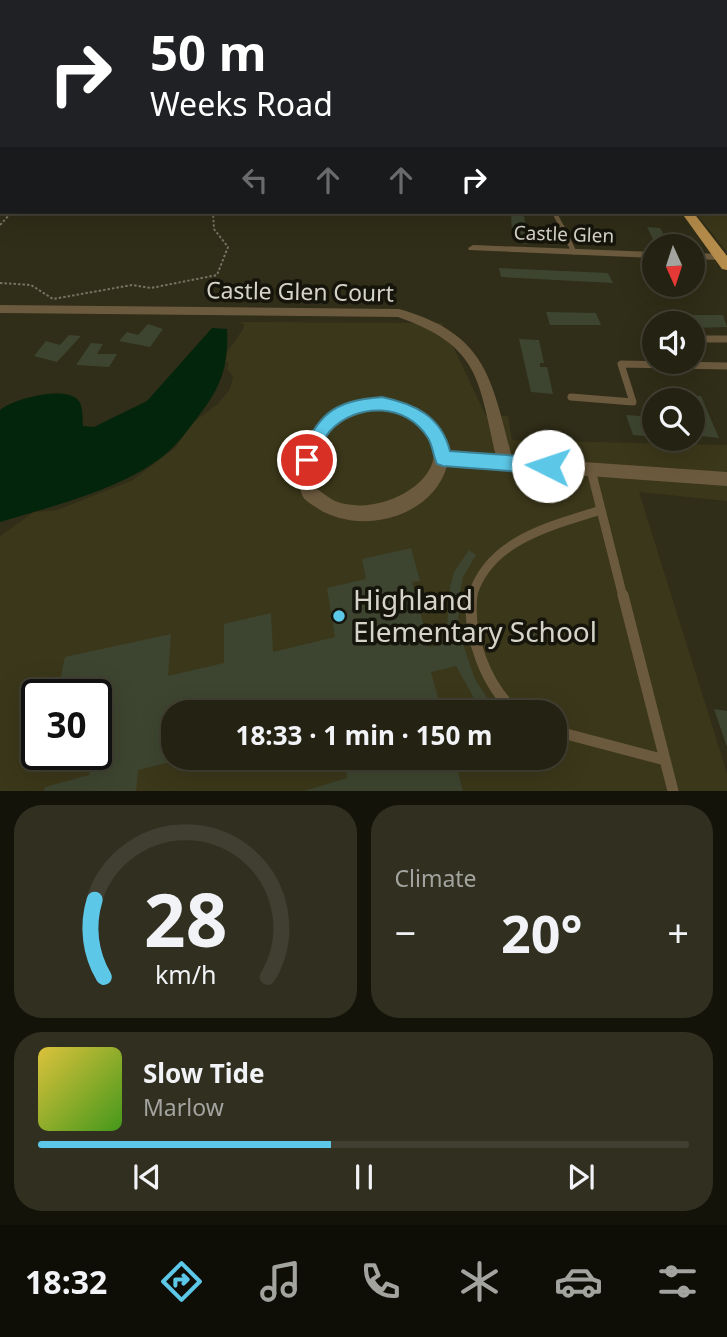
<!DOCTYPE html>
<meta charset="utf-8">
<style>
:root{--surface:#242212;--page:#302f20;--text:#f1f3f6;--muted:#a3a49f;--line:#413f32;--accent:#5cc7e7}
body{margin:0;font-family:"Noto Sans",sans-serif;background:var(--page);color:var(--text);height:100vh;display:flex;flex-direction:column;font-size:26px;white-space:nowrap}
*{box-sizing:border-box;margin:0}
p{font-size:23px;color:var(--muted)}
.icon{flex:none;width:38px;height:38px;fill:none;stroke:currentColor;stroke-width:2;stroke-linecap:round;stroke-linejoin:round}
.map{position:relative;height:791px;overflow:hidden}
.details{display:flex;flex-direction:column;gap:14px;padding:14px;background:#14130a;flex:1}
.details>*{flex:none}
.guide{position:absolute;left:0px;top:0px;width:728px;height:214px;box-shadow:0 7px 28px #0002,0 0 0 2px var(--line);background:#202124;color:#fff;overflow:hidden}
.needle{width:46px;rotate:177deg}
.controls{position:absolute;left:642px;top:234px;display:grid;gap:14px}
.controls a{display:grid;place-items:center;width:63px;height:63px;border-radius:50%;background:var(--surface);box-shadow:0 7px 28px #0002,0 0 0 2px var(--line);font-size:35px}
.speed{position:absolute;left:21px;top:679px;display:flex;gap:14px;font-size:35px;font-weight:700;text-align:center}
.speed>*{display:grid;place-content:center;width:91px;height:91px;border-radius:50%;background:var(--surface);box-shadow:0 7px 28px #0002,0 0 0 2px var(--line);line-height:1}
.speed .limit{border:4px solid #111;border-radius:10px;background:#fff;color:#111}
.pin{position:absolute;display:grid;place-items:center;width:60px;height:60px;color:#fff;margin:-30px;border:4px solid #fff;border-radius:50%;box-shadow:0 2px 7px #0007}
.me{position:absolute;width:77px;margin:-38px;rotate:274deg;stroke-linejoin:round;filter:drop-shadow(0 0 5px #0008)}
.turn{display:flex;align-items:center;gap:24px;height:147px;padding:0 35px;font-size:32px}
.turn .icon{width:91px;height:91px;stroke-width:2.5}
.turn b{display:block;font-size:49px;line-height:60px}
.lanes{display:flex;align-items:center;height:66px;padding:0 35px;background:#0003;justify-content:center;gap:35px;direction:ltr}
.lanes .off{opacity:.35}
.big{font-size:52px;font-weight:700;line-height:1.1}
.details .card{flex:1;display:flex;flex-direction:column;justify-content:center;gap:10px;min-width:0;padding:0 24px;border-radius:28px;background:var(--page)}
.details .dial{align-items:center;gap:0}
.dial svg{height:182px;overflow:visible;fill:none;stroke:var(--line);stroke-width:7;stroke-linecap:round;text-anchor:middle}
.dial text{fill:var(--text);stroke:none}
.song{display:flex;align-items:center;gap:21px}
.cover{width:84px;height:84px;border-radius:10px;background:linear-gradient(135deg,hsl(50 70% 55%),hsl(100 70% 35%))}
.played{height:7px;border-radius:4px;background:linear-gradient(90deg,var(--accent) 45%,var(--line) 45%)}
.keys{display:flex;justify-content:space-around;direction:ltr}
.heat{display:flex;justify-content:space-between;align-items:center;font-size:38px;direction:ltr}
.details .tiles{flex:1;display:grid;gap:14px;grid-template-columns:1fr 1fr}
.card:last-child{grid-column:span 2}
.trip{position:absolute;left:161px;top:700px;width:406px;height:70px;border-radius:28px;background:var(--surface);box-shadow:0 7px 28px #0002,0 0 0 2px var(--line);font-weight:700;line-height:70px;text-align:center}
.tabs{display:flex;height:112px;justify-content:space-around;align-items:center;background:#0e0e07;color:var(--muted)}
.tabs .icon{width:49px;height:49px}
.tabs .current{color:var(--accent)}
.tabs b{font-size:32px;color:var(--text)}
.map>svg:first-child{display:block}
.built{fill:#3b371a;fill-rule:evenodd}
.water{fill:#02250b}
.building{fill:#3d4530}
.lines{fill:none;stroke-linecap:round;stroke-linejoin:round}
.path{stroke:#767362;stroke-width:2;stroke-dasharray:2.5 2;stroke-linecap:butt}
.service-far4{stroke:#6c5a3e;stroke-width:4.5}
.service-far3{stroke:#6c5a3e;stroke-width:5}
.service-far2{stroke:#6c5a3e;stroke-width:7}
.service-far1{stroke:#6c5a3e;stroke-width:9}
.service{stroke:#6c5a3e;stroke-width:11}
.minor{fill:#6c5a3e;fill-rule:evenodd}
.trunk{fill:#b88e4c;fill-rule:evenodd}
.route{fill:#5cc7e7;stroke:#3c8196;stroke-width:2}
.poi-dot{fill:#5cc7e7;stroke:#16150c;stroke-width:2.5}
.labels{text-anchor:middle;stroke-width:7;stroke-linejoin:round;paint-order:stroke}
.far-street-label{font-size:19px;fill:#d6d4c8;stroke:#16150c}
.street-label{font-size:23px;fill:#d6d4c8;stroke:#16150c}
.near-poi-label{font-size:28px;fill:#d6d4c8;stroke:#16150c;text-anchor:start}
</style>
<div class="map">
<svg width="727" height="791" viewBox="0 0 727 791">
<rect width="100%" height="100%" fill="#302d18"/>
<!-- built -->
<path class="built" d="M 727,162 L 727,252 L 695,212 L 726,212 Z
M 239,322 L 442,323 L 486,416 L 508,416 L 512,440 L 727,445 L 727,501 L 639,492 L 727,773 L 727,791 L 0,791 L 0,536 L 34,512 L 57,510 L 133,480 L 176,447 L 192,423 L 218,404 L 230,389 L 233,376 L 227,369 L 229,362 L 201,368 L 227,352 L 244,328 L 244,324 ZM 37,695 L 96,695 L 96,754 L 37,754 ZM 173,712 L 555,712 L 555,758 L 173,758 Z"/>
<!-- water -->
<path class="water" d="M 212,328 L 227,329 C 229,368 220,389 197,418 C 188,430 179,442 169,451 C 128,488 52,506 0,522 L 0,410 C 14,399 62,386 77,399 C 84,405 82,418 83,426 L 94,427 L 147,401 Z"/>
<!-- building -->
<path class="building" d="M 511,212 L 523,212 L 526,226 L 530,227 L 532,244 L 518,243 L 516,234 L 512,234 Z
M 647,227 L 660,228 L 667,240 L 653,239 Z
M 499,268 L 608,273 L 613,283 L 501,277 Z
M 546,312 L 596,313 L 601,325 L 550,325 Z
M 674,315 L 723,315 L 727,327 L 693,328 L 693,324 L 676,324 L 674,321 L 678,321 Z
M 148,324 L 163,329 L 150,347 L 119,341 L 127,332 L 138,335 Z
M 69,335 L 81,336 L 57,362 L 34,356 L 46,341 L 60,345 Z
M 519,339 L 539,340 L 544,363 L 540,363 L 540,367 L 547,367 L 553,394 L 531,392 Z
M 91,343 L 103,344 L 97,354 L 117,354 L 109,367 L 76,365 Z
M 680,394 L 701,396 L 719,438 L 693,435 L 693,401 L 683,401 Z
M 626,415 L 654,417 L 654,437 L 633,435 Z
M 411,548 L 420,581 L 412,582 L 430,647 L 450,643 L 447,627 L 450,587 L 454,572 L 469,550 L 476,555 L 463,577 L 459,596 L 458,630 L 475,679 L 496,712 L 482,712 L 456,666 L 431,672 L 442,712 L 271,712 L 271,705 L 242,712 L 173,712 L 173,758 L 182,759 L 138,770 L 136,791 L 44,791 L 45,787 L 89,775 L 92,754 L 96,754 L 99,711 L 96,712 L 96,695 L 57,695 L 65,657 L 171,634 L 168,676 L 224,663 L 224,624 L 271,613 L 273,652 L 335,637 L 327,588 L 366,579 L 362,559 Z
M 524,629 L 530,629 L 535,633 L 533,643 L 523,638 Z
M 714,709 L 727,711 L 727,747 Z
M 344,758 L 454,758 L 463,791 L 304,791 L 347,778 Z"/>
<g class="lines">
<!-- path -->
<path class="path" d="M 0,225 L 12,212
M 0,283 L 31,285 L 53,299 L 132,285 L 151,288 L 217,275 L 228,247 L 214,229 L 213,212"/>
<!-- service-far4 -->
<path class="service-far4" d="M 554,212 L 563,229"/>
<!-- service-far3 -->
<path class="service-far3" d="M 562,227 L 574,252
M 656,321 L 658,324"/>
<!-- service-far2 -->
<path class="service-far2" d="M 693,339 L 727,339
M 571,397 L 633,402 L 621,364 L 727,366"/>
<!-- service-far1 -->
<path class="service-far1" d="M 591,470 L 623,597
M 472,597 C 488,540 551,526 601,510"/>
<!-- service -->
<path class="service" d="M 472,595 C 467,635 486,686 516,712
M 623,595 L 673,791
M 555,731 L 665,760"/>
<!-- minor -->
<path class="minor" d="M 726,158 L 727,158 L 727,162 L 726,162 Z
M 473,245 L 654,252 L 654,258 L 469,250 L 468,248 Z
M 693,253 L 721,254 L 726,257 L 721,260 L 693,259 Z
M 0,305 L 399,309 C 487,334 491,378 512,457 L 727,472 L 727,486 L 447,466 C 432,519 357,537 314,506 C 308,502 302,499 301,491 C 294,451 315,416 353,404 C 362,401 374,396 384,398 C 392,400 401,404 409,407 C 421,412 436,420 442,432 C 446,438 447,446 449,453 L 496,456 C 478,379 480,346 398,317 L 0,313 ZM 381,409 C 391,412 404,415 412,421 C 475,463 387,522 335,501 C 329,498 323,493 317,489 C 314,439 332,417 381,409 Z"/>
<!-- trunk -->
<path class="trunk" d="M 681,212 L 693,212 L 727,256 L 727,270 L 722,269 Z"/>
</g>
<!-- sky -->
<linearGradient id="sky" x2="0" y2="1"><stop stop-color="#1a190d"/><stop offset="0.47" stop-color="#484c48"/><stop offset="1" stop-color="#484c48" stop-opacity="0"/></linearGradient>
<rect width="727" height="206" fill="url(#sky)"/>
<!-- route -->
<path class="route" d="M 382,397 C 415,404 441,416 450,451 L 548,458 L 555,461 L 558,466 L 555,472 L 548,474 L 443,466 L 437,464 C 433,456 433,446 428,438 C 407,403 357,402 330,431 C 322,440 319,455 313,465 L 301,465 L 298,460 C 319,415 330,401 382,397 Z"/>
<!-- markers -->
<circle class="poi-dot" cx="339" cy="616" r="7"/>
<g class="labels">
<!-- far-street labels -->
<g class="far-street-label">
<text transform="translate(564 234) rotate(2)" y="7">Castle Glen</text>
</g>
<!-- street labels -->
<g class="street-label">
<text transform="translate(300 292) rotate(1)" y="8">Castle Glen Court</text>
</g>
<!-- near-poi labels -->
<g class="near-poi-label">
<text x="353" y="610">Highland<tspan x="353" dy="32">Elementary School</tspan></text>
</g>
</g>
</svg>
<div class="controls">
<a><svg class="needle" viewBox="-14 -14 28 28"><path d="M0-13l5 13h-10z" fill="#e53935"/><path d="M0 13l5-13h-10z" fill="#a3a49f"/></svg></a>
<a><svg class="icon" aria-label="sound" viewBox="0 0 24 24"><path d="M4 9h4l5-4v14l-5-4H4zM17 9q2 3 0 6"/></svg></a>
<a><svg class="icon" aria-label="search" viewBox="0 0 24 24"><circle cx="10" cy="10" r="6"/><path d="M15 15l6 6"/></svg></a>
</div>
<div class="speed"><div class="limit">30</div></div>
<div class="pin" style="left:307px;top:460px;background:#d93025"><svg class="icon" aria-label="arrive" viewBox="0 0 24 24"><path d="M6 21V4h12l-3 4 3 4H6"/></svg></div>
<svg class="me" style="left:548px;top:466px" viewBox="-20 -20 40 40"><circle r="19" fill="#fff"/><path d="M0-13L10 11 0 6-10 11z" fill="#5cc7e7"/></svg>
<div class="trip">18:33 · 1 min · 150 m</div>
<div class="guide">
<div class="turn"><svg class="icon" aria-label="right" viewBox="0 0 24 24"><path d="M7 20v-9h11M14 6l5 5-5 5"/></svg><div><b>50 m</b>Weeks Road</div></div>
<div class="lanes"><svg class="icon off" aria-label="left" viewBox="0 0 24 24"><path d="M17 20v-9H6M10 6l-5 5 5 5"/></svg><svg class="icon off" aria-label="ahead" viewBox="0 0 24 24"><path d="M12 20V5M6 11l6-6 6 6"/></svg><svg class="icon off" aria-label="ahead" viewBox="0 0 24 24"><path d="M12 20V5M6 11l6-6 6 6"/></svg><svg class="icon" aria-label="right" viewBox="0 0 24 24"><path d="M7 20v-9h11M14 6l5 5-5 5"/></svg></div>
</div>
</div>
<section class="details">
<div class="tiles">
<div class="card dial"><svg viewBox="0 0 100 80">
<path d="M14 69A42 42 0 1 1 86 69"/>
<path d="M14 69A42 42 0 0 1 10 35" stroke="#5cc7e7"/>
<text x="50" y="56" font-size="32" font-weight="700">28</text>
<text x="50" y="72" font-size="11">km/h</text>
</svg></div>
<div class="card"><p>Climate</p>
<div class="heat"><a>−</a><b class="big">20°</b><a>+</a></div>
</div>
<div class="card">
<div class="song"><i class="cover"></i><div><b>Slow Tide</b><p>Marlow</p></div></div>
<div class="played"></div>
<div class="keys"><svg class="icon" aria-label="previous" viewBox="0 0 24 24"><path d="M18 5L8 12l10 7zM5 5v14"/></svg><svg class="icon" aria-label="pause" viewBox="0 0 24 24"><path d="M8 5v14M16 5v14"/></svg><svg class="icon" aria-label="next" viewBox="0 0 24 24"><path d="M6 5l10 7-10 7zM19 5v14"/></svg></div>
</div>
</div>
</section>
<nav class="tabs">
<b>18:32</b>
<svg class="icon current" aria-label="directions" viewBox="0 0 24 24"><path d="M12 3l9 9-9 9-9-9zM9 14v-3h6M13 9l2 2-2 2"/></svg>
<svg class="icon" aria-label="music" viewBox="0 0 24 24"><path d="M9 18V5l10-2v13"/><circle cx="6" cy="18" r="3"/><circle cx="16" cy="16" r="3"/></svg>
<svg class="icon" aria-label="phone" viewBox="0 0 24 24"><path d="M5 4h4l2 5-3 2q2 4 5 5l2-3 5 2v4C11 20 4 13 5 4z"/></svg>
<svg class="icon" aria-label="climate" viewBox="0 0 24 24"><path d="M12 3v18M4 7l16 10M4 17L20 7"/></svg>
<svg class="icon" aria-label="car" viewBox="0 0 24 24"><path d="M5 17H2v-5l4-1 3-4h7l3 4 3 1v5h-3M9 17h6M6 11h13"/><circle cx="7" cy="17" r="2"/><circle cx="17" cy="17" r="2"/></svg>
<svg class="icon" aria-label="filters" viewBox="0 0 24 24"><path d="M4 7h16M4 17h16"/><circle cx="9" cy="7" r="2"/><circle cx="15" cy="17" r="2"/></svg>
</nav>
